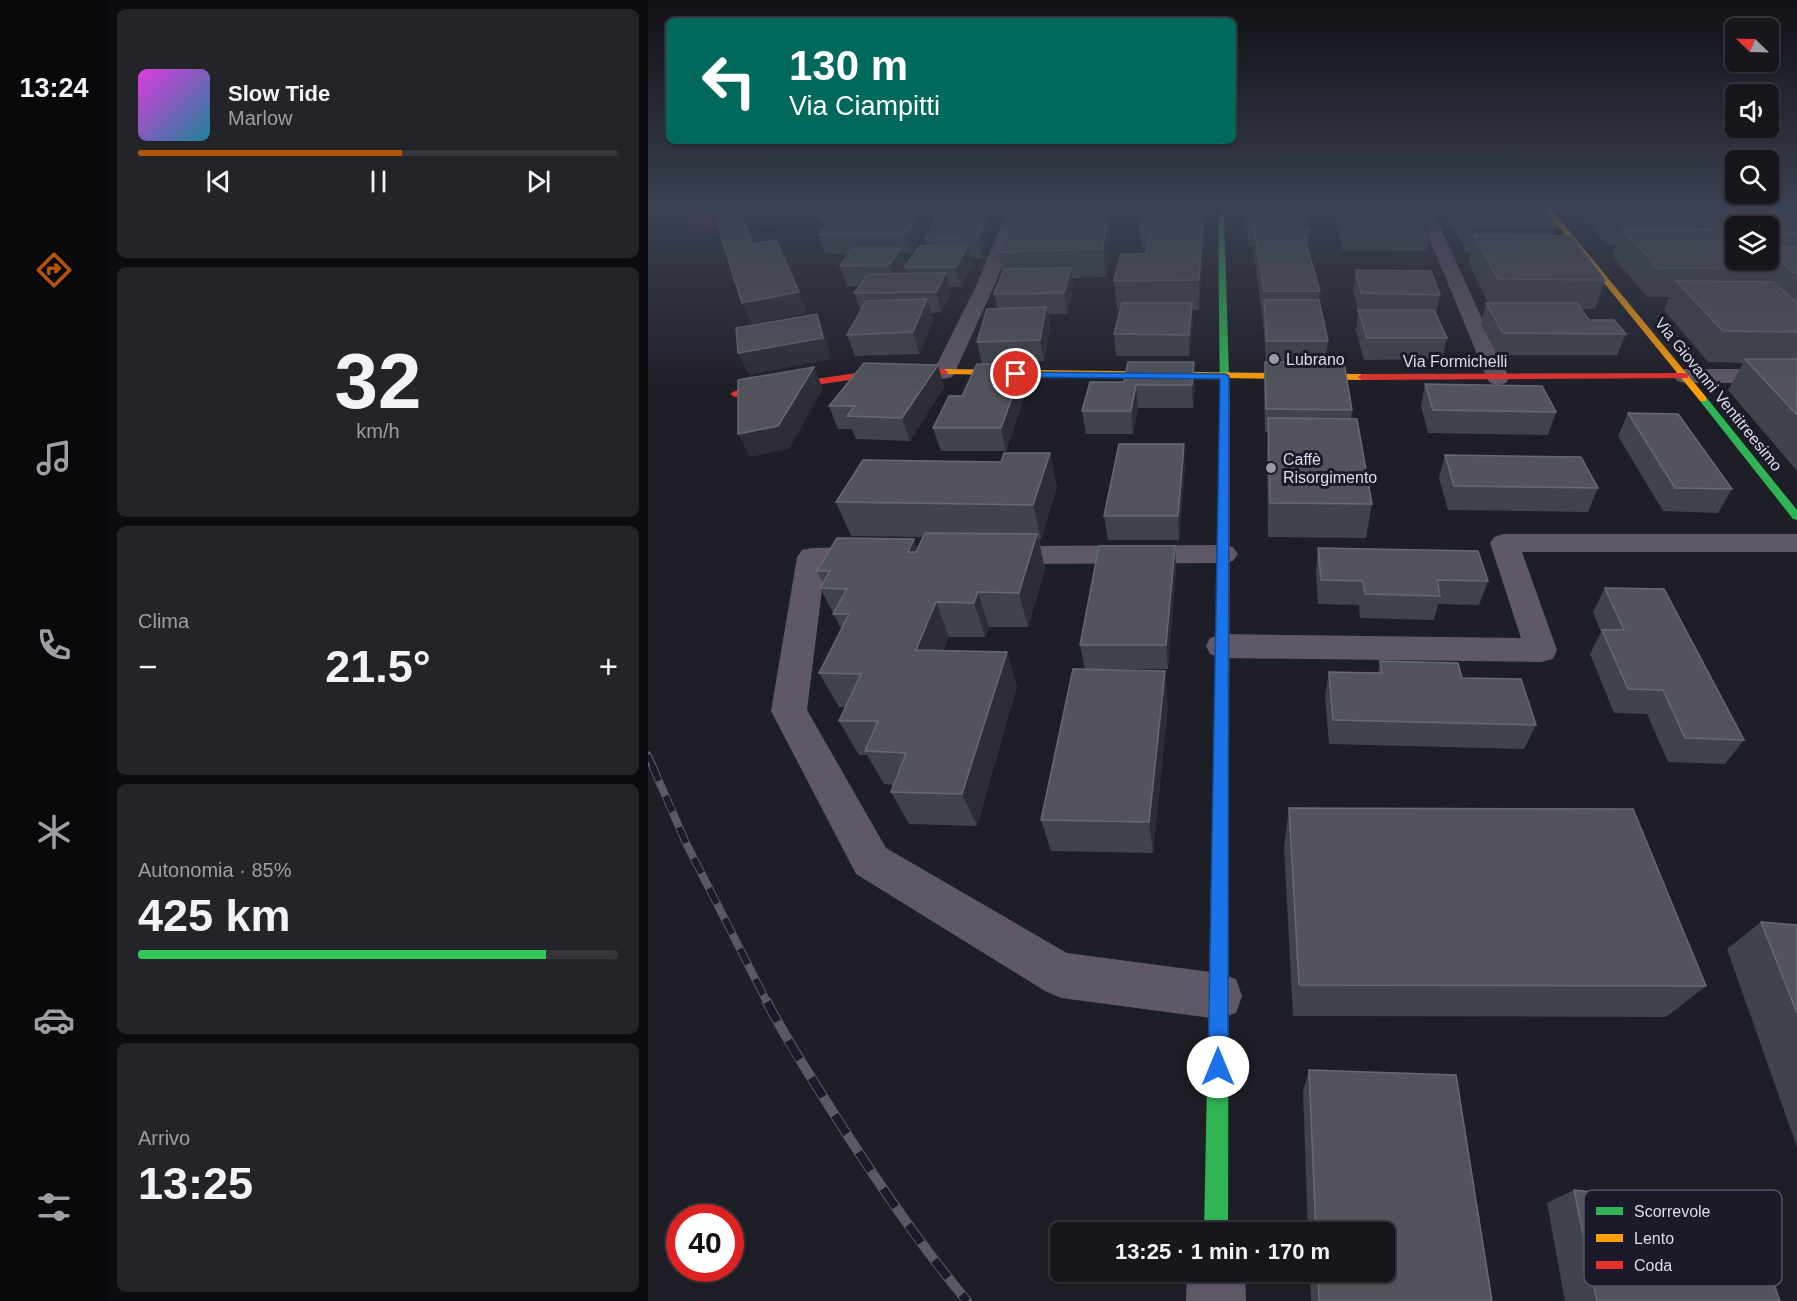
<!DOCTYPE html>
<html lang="it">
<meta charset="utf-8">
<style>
:root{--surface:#16161d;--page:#23232a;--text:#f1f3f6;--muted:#9e9fa4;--line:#35353b;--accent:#b45309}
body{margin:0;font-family:Helvetica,sans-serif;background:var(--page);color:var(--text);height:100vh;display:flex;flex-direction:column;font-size:22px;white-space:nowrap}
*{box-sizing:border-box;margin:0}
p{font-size:20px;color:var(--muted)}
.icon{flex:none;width:33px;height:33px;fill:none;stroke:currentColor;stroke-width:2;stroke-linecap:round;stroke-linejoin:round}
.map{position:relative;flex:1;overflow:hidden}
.panel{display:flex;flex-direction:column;gap:9px;padding:9px;background:#0c0c10;width:540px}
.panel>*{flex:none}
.top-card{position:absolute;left:18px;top:18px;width:570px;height:126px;border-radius:9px;box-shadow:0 2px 4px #0004,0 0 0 2px var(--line);background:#00695c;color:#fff;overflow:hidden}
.needle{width:39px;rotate:293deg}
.buttons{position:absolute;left:1077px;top:18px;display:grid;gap:12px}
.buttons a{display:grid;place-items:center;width:54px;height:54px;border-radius:9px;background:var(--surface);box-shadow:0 2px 4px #0004,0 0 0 2px var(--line);font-size:30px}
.speed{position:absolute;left:18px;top:1204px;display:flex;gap:12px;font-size:30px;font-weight:700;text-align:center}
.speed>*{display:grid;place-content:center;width:78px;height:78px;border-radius:50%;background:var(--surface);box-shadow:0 2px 4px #0004,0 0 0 2px var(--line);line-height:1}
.speed .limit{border:9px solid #d22;background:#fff;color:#111}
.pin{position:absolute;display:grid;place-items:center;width:51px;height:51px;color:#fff;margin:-26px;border:3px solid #fff;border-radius:50%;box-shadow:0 2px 6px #0007}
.me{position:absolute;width:66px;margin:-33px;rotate:0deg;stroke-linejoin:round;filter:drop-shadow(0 0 4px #0008)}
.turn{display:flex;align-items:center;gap:21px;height:126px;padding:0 24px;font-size:27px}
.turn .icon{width:78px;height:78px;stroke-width:2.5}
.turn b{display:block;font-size:42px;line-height:51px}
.big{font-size:45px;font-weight:700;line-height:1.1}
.panel .tile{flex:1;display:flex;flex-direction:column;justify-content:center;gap:9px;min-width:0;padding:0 21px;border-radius:9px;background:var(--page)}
.panel .dial{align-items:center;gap:0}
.dial b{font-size:78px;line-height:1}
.song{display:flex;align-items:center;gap:18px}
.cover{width:72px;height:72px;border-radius:9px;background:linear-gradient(135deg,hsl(300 70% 55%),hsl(190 70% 35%))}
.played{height:6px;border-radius:3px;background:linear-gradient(90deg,var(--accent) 55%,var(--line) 55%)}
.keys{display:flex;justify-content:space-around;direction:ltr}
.heat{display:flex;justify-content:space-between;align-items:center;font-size:33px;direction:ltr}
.charge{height:9px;border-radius:4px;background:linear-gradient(90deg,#34c759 85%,var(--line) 0)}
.trip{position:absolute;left:402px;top:1222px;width:345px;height:60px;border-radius:9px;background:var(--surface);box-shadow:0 2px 4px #0004,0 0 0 2px var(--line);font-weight:700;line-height:60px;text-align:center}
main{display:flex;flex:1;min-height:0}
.menu{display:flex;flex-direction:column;width:108px;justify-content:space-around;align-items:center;background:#09090c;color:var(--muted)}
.menu .icon{width:42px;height:42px}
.menu .selected{color:var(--accent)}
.menu b{font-size:27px;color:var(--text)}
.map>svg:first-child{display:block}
.green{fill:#48243c}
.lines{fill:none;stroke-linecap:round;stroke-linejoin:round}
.street{fill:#615867;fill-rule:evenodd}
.fast{fill:#30b455;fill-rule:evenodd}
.slow{fill:#ff9f0a;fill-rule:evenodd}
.jam{fill:#e5322d;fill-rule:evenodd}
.rail-far2-casing{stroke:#5d5963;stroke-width:7}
.rail-far1-casing{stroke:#5d5963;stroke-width:8}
.rail-casing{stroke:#5d5963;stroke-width:10}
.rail-far2{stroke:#1b1a2b;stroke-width:4.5;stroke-dasharray:14;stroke-linecap:butt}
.rail-far1{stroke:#1b1a2b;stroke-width:6;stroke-dasharray:17;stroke-linecap:butt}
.rail{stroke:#1b1a2b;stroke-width:8;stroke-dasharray:22;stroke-linecap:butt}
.wall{fill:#41434a;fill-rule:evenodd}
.shaded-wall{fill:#2c2d35}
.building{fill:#52535b;stroke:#676971;stroke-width:1.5}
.route{fill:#1a73e8;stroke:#114b97;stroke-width:1.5}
.poi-dot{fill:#9a9aa5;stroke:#1b1a2b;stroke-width:2}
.labels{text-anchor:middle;stroke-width:6;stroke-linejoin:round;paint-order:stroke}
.far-poi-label{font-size:16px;fill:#dddde9;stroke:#1b1a2b;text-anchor:start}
.far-street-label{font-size:16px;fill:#dddde9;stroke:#1b1a2b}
.key{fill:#1b1a2b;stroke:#555464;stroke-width:1.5}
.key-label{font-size:16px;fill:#dddde9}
</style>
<main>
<nav class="menu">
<b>13:24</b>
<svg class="icon selected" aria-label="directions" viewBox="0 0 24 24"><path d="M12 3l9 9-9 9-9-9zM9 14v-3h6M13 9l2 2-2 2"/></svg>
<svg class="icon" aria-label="music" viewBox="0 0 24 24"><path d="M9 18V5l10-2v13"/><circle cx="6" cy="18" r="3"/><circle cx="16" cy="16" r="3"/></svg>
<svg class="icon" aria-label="phone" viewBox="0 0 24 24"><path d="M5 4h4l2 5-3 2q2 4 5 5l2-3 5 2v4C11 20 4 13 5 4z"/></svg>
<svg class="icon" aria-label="climate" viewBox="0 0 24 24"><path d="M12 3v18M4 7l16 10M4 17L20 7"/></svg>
<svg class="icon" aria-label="car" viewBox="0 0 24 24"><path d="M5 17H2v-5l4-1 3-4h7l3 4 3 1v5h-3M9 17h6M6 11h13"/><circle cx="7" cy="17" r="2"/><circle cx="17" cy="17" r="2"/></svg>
<svg class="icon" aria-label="filters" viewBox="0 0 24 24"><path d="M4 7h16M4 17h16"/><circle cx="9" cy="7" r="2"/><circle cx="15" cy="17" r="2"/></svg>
</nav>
<section class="panel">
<div class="tile">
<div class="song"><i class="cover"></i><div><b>Slow Tide</b><p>Marlow</p></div></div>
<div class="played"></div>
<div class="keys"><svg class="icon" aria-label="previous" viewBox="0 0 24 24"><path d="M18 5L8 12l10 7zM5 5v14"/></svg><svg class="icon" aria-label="pause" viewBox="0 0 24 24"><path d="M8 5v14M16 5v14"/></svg><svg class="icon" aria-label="next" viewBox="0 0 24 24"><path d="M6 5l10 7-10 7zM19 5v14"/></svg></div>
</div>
<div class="tile dial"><b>32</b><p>km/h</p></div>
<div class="tile"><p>Clima</p>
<div class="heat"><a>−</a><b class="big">21.5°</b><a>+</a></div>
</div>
<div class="tile"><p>Autonomia · 85%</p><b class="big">425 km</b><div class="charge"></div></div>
<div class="tile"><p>Arrivo</p><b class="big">13:25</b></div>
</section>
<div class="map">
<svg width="1149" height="1301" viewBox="0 0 1149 1301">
<rect width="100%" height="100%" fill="#1e1e27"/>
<!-- green -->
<path class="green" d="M 34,209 L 156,209 L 130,214 L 136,223 L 112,227 L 107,220 L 42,232 Z"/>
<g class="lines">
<!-- street -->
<path class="street" d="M 172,209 L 187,209 L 181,221 L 176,223 L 168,218 Z
M 360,209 L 375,209 L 347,284 L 307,372 L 304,377 L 296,379 L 288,377 L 285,372 L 329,284 Z
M 769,209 L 784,209 L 861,378 L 858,383 L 850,385 L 842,383 L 839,378 Z
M 1037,369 L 1149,369 L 1149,383 L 1037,383 L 1029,381 L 1026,376 L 1029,371 Z
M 856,534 L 1149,534 L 1149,552 L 874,552 L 909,650 L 905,659 L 893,662 L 574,658 L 562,654 L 558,646 L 562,638 L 574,634 L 873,638 L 842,543 L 846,537 Z
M 575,545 L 585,547 L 590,554 L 585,561 L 575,563 L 349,564 L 339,562 L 334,555 L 339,548 L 349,546 Z
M 222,547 L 232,549 L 237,556 L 232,563 L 222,565 L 177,566 L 159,710 L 238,848 L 419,953 L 571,973 L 588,979 L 594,996 L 588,1013 L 571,1019 L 413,998 L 397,991 L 208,874 L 123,711 L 149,557 L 154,550 L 164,548 Z
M 539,1272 L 597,1272 L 598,1301 L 538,1301 Z"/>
<!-- fast -->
<path class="fast" d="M 570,209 L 576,209 L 582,409 L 577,412 L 572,409 Z
M 1052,397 L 1058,397 L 1149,510 L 1149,520 L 1145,519 L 1052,401 Z
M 573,771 L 579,773 L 581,778 L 580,1233 L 556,1233 L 565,778 L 567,773 Z"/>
<!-- slow -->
<path class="slow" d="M 896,209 L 903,209 L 1058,397 L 1058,401 L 1052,401 Z
M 296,369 L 714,374 L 718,377 L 714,380 L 293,374 L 292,372 Z"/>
<!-- jam -->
<path class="jam" d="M 296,369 L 300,372 L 299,374 L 208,379 L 87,397 L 82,394 L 87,391 L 208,373 Z
M 1037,373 L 1040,374 L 1040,378 L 714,380 L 710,377 L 714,374 Z
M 577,406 L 582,409 L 581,778 L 579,783 L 573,785 L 567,783 L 565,778 L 572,409 Z"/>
<defs>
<path id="rail-far2" d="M 0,755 L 5,766"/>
<path id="rail-far1" d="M 4,765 L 38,843 L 120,1004"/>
<path id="rail" d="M 119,1002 C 138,1039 161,1074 183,1109 C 225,1176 269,1241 319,1301"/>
</defs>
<!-- rail-far2 casing -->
<use href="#rail-far2" class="rail-far2-casing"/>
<!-- rail-far1 casing -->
<use href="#rail-far1" class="rail-far1-casing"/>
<!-- rail casing -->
<use href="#rail" class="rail-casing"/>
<!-- rail-far2 -->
<use href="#rail-far2" class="rail-far2"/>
<!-- rail-far1 -->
<use href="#rail-far1" class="rail-far1"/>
<!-- rail -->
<use href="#rail" class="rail"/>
</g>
<!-- wall -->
<path class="wall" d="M 101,209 L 130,209 L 136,223 L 112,227 Z
M 179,209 L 302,209 L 302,211 L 280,212 L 283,222 L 263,253 L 255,253 L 258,266 L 279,246 L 277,240 L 338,216 L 342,234 L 334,258 L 323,258 L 324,265 L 313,287 L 301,287 L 303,294 L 293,312 L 283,313 L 285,320 L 271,354 L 207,356 L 199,335 L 213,311 L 206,293 L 212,286 L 199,286 L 192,266 L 201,254 L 177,254 L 170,235 L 183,221 ZM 258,269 L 259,274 L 254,274 Z
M 367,209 L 460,210 L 462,236 L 458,277 L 424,278 L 425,287 L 419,314 L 400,314 L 402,328 L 396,361 L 334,364 L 329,342 L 349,308 L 346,294 L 354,273 L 350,252 L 368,212 Z
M 555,209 L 556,249 L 554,249 L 551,310 L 544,310 L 545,324 L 541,356 L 468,356 L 466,334 L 472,310 L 469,310 L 466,281 L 498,254 L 499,249 L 493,249 L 492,230 Z
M 596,209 L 652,213 L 651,216 L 662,231 L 660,250 L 672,291 L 671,300 L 680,341 L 677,362 L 647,362 L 704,410 L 703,419 L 724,504 L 718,538 L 620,537 L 619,451 L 620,432 L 617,432 L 616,384 L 617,362 L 618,362 L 615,320 L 606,256 L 606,246 L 601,246 L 599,231 L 596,231 Z
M 686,209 L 776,209 L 783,224 L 778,251 L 694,250 L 686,214 Z
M 802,209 L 897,209 L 909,226 L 906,236 L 957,280 L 947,309 L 933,309 L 941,320 L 978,334 L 969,355 L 849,355 L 833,324 L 838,303 L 840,303 L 820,262 L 822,252 L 818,252 L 800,218 Z
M 932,209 L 1144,209 L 1141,214 L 1149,214 L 1149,471 L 1080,390 L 1095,363 L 1060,362 L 1016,310 L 1021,297 L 999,297 L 964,255 L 968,245 L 959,245 L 931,212 ZM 1052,222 L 1061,229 L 1049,229 ZM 1088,226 L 1120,226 L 1120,260 L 1088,260 Z
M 708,270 L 792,295 L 788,314 L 799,338 L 794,359 L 716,360 L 708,331 L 710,313 L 705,290 Z
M 376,364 L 380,386 L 358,451 L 293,451 L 285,428 L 314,396 Z
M 290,365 L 296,387 L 262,441 L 208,439 L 204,429 L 190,429 L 181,406 Z
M 442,382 L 547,384 L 545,408 L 490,408 L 485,434 L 438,434 L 434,411 Z
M 777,384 L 908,412 L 900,435 L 780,433 L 773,406 Z
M 980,413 L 1084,489 L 1070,513 L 1015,511 L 970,436 Z
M 402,453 L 409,487 L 393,539 L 391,539 L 397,569 L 380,627 L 341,627 L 337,637 L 301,637 L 295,650 L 369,686 L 329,826 L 261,824 L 243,792 L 245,785 L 236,784 L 219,755 L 211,755 L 191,721 L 198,707 L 191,707 L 171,673 L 194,630 L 172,588 L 175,583 L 169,571 L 270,548 L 275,537 L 203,536 L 188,502 L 353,462 Z
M 797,455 L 950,488 L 940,512 L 800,510 L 791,478 Z
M 537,467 L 531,540 L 460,540 L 456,516 Z
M 527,546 L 528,570 L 520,669 L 438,669 L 520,705 L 505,853 L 403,851 L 393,820 L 437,669 L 432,645 Z
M 670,548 L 840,581 L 831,605 L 790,604 L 786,620 L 712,618 L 711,605 L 670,604 L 668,572 Z
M 957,588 L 1096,740 L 1077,764 L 1020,762 L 999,714 L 966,713 L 942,654 L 953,632 L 945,612 Z
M 732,661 L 814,678 L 888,725 L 876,749 L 681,744 L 677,696 L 681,672 L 730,673 Z
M 641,808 L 1058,986 L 1018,1017 L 645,1016 L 636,847 Z
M 1113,922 L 1149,925 L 1149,1147 L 1079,949 Z
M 661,1070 L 844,1301 L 663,1301 L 662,1272 L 736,1272 L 736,1233 L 660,1233 L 655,1091 Z
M 926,1190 L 1132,1301 L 917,1301 L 899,1203 Z"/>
<!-- shaded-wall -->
<path class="shaded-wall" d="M 105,209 L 130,209 L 136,223 L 112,227 Z
M 226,209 L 233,209 L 229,219 Z
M 274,209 L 279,209 L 283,222 L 263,253 L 258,234 Z
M 460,210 L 462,236 L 458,277 L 455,249 Z
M 338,216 L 342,234 L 334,258 L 330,238 Z
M 554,229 L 554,256 L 551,310 L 551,280 Z
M 320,246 L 324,265 L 313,287 L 308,267 Z
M 253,248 L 259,267 L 257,267 L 258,269 L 247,285 L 241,265 Z
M 423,268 L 425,287 L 419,314 L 416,293 Z
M 298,273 L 303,294 L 293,312 L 288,292 Z
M 151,292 L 159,313 L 104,324 L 94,303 Z
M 279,299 L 285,320 L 271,354 L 265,332 Z
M 544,303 L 545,324 L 541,356 L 541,335 Z
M 398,307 L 402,328 L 396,361 L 392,340 Z
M 169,314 L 177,335 L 184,359 L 101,375 L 90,353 Z
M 546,362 L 547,384 L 545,408 L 544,385 Z
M 376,364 L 380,386 L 358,451 L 353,428 Z
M 290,365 L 296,387 L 262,441 L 254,418 Z
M 166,367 L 175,389 L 141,449 L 102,457 L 90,434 Z
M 488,385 L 490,408 L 485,434 L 483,411 Z
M 536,444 L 537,467 L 531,540 L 530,516 Z
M 402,453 L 409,487 L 393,539 L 385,505 Z
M 389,534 L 397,569 L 380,627 L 371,593 Z
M 266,539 L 279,574 L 260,552 Z
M 527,546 L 528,570 L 520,669 L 518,645 Z
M 330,592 L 341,627 L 337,637 L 326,603 Z
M 288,602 L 301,637 L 282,684 L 268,650 Z
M 359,652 L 369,686 L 329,826 L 314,794 Z
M 517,671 L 520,705 L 505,853 L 501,822 Z"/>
<!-- building -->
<path class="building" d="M 64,209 L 91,209 L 105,244 L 128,240 L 151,292 L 94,303 Z
M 233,209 L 274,209 L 258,234 L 170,235 L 185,218 L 226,218 Z
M 495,209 L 555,209 L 555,230 L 554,229 L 502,229 L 502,230 L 492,230 Z
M 596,209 L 651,209 L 652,213 L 596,212 Z
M 694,209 L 776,209 L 783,224 L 697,224 Z
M 815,209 L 897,209 L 909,226 L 824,225 Z
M 960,209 L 1042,209 L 1053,219 L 968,218 Z
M 1080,209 L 1119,209 L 1126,214 L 1149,214 L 1149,234 L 1120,234 L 1120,226 L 1102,226 Z
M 460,210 L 455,249 L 350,252 L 365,212 Z
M 338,216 L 330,238 L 277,240 L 288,218 Z
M 657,216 L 662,231 L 655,231 L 654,229 L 617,229 L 616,227 L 602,227 L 600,217 Z
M 973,228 L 1065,229 L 1088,249 L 1088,260 L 1100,260 L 1111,269 L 1010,268 Z
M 502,229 L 554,229 L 551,280 L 466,281 L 473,254 L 498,254 Z
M 606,229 L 654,229 L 672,291 L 616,291 Z
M 826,235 L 923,236 L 957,280 L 850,279 Z
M 271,246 L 320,246 L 308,267 L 257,267 Z
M 1120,246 L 1149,247 L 1149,275 L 1120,251 Z
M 205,248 L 253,248 L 241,265 L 192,266 Z
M 423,268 L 416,293 L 346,294 L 356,269 Z
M 708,270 L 783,271 L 792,295 L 713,293 Z
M 298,273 L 288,292 L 206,293 L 220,274 Z
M 1028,281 L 1125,282 L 1149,303 L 1149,332 L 1075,331 Z
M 279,299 L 265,332 L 199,335 L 218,301 Z
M 616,300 L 671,300 L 680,341 L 619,341 Z
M 474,303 L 544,303 L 541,335 L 466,334 Z
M 838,303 L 929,303 L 941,320 L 966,320 L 978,334 L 855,333 Z
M 398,307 L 392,340 L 329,342 L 339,309 Z
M 710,310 L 786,310 L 799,338 L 719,338 Z
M 169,314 L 175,338 L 90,353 L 88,328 Z
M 1097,359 L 1149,359 L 1149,415 Z
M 480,362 L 546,362 L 544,385 L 488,385 L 483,411 L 434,411 L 442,382 L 476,382 Z
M 617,362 L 696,363 L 704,410 L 618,409 Z
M 216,363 L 290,365 L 254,418 L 199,416 L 207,406 L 181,406 Z
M 329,364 L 376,364 L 353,428 L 285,428 L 301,396 L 314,396 Z
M 166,367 L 130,426 L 90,434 L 90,380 Z
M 777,384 L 894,386 L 908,412 L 785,410 Z
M 980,413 L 1030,414 L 1084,489 L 1027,488 Z
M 620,418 L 709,419 L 724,504 L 622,503 Z
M 471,444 L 536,444 L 530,516 L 456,516 Z
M 356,453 L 402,453 L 385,505 L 188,502 L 215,460 L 353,462 Z
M 797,455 L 933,457 L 950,488 L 806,486 Z
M 277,533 L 389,534 L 371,593 L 330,592 L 326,603 L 288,602 L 268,650 L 359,652 L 314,794 L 243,792 L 258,753 L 217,751 L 230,721 L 191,721 L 213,674 L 171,673 L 201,614 L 185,614 L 199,589 L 172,588 L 182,571 L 169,571 L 189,538 L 266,539 L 260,552 L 268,552 Z
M 451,546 L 527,546 L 518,645 L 432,645 Z
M 670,548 L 830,551 L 840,581 L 789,580 L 792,596 L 717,594 L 715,581 L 673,580 Z
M 957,588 L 1016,589 L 1096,740 L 1037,738 L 1015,690 L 980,689 L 954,630 L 976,630 Z
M 732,661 L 810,663 L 814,678 L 873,679 L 888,725 L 685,720 L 681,672 L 734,673 Z
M 425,669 L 517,671 L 501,822 L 393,820 Z
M 641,808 L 985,809 L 1058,986 L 651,985 Z
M 1113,922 L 1149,925 L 1149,1013 Z
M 661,1070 L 808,1075 L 844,1301 L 671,1301 L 670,1272 L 736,1272 L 736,1233 L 668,1233 Z
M 926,1190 L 1098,1207 L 1132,1301 L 949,1301 Z"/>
<!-- sky -->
<linearGradient id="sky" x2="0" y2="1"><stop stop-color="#101015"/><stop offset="0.53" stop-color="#3b4152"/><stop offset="1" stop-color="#3b4152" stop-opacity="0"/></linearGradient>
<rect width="1149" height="392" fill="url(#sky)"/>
<!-- route -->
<path class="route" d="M 365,372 L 577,374 L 581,376 L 580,1067 L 577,1074 L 570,1077 L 563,1074 L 560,1067 L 572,379 L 368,377 L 364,374 Z"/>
<!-- markers -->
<g class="poi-dot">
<circle cx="626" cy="359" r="6"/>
<circle cx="623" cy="468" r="6"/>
</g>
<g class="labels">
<!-- far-poi labels -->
<g class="far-poi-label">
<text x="638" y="365">Lubrano</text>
<text x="635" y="465">Caffè<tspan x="635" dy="18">Risorgimento</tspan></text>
</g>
<!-- far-street labels -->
<g class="far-street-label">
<text x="807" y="367">Via Formichelli</text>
<text transform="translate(1071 394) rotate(51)" y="6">Via Giovanni Ventitreesimo</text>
</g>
</g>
<!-- legend -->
<rect x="936" y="1190" width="198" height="96" rx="9" class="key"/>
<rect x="948" y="1207" width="27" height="8" fill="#30b455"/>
<rect x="948" y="1234" width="27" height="8" fill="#ff9f0a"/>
<rect x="948" y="1261" width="27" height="8" fill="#e5322d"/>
<g class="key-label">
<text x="986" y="1217">Scorrevole</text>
<text x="986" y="1244">Lento</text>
<text x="986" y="1271">Coda</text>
</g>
</svg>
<div class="buttons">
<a><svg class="needle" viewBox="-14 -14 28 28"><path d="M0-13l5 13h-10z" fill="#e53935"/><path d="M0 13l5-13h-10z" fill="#9e9fa4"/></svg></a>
<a><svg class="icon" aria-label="sound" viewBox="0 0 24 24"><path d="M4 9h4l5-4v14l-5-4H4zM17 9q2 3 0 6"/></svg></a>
<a><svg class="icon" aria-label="search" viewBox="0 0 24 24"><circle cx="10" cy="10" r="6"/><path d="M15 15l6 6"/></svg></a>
<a><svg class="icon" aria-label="layers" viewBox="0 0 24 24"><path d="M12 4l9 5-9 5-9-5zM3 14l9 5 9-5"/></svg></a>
</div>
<div class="speed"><div class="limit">40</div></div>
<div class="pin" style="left:368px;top:374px;background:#d93025"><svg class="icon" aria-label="arrive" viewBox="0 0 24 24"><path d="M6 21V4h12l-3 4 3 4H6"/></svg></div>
<svg class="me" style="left:570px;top:1067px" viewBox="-20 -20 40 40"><circle r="19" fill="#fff"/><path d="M0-13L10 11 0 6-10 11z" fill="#1a73e8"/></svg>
<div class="trip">13:25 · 1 min · 170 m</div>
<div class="top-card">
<div class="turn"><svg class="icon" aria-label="left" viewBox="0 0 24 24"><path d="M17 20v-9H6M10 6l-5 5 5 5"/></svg><div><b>130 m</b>Via Ciampitti</div></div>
</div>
</div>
</main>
